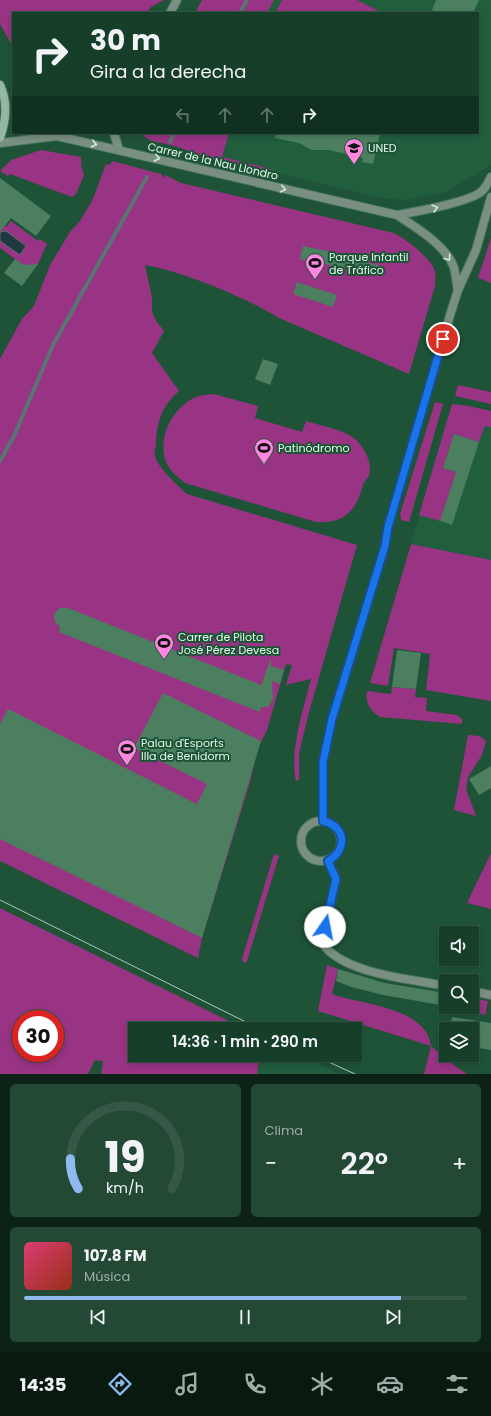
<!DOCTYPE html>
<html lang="es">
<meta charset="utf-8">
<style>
:root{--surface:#163e29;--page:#234935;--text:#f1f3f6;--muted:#9eaea8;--line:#355746;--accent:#90b9f0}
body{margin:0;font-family:Poppins,sans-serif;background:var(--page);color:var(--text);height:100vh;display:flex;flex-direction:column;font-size:15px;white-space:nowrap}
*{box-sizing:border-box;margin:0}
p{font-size:13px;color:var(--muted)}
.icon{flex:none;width:22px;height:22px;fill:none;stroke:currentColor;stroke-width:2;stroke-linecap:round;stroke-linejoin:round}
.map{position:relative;height:1074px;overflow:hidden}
.side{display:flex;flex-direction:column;gap:10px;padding:10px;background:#0c2217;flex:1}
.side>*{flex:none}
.banner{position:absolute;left:12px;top:12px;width:467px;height:122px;border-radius:0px;box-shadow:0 2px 6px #0003,0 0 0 1px var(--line);background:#163e29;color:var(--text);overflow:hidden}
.controls{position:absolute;left:439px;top:926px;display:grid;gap:8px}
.controls a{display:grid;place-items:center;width:40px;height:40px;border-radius:0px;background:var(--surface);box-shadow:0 2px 6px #0003,0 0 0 1px var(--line);font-size:20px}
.speed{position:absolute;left:12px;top:1010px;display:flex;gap:8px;font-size:20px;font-weight:700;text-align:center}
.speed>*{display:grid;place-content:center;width:52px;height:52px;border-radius:50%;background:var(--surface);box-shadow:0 2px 6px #0003,0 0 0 1px var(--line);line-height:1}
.speed .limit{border:6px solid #d22;background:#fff;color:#111}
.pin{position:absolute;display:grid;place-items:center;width:34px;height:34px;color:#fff;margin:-17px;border:2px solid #fff;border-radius:50%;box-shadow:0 1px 4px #0007}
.me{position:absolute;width:44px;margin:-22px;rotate:12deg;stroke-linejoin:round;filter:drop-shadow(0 0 3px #0008)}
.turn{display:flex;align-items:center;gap:14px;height:84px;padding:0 12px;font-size:18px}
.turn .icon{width:52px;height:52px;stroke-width:2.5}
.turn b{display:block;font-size:28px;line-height:34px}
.lanes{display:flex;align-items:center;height:38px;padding:0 12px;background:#0003;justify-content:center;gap:20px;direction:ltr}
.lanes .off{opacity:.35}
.big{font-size:30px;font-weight:600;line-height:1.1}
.side .card{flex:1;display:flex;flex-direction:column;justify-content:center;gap:6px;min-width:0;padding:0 14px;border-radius:6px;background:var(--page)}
.side .dial{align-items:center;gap:0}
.dial svg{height:104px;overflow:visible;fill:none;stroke:var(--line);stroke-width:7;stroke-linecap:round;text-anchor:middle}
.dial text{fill:var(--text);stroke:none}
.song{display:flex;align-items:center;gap:12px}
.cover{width:48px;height:48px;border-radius:6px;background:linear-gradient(135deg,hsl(340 70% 55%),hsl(10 70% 35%))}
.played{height:4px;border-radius:2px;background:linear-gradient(90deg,var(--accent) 85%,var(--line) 85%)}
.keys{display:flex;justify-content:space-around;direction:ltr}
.heat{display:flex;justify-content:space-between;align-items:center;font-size:22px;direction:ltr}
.side .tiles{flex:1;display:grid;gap:10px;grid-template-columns:1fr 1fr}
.card:last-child{grid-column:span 2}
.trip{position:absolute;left:128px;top:1022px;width:234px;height:40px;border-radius:0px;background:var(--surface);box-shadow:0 2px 6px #0003,0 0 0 1px var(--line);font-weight:600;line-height:40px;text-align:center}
.tab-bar{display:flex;height:64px;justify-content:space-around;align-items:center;background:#091910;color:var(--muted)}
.tab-bar .icon{width:28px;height:28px}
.tab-bar .active{color:var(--accent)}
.tab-bar b{font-size:18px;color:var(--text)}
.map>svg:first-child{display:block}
.built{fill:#205e3e}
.green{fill:#983483;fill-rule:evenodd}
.water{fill:#203940;stroke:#5a7373}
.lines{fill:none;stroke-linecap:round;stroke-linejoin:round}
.stream{stroke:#5a7373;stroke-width:4}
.building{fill:#4b7f60}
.street-casing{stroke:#417157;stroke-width:10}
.secondary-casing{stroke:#417157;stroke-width:10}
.street{stroke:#798f81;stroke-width:8}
.secondary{stroke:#93b7a0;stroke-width:8}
.tram{stroke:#aaccb8;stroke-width:1}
.oneway{stroke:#d1ebd9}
.route-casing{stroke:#114b97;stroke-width:10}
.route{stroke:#1a73e8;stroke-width:7}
.labels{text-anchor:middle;stroke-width:4;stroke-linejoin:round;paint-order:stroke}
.poi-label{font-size:11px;fill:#e0fbe9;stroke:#1e5337;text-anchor:start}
.street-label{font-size:11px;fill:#e0fbe9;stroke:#1e5337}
</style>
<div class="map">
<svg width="491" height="1074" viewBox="0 0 491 1074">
<rect width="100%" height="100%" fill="#1e5337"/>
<!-- built -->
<path class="built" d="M 274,0 L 491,0 L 491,165 L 446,192 L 403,200 L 382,198 L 221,160 L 229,133 L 478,133 L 478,13 L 267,13 Z
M 447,419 L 491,427 L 491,560 L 411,544 Z
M 261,1055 L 299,1055 L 339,1074 L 257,1074 Z"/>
<!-- green -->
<path class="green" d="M 0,0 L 164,0 L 151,7 L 147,13 L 13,13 L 13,47 L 0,24 Z
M 202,0 L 274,0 L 267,13 L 195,13 Z
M 282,0 L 357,0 L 383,13 L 275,13 Z
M 140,133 L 229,133 L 222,157 L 271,169 L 271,172 L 221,160 L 209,159 L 178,147 L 149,140 Z
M 41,150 L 81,157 L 81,165 L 84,175 L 76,194 L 72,197 L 10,174 L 8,176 L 0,171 L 11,160 Z
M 112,161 L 161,174 L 165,178 L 165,175 L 181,183 L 394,233 C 406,239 431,258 435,271 C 436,276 435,281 435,286 L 409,374 L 279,318 C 242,296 187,273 145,265 L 152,298 L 152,312 L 156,321 L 164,331 L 152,353 L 179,391 C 162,405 157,422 156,443 C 156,447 154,452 155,456 C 158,468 178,486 187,494 L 357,545 L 309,712 L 299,753 L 299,780 L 296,781 C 289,753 304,706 311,679 L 286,685 L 292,665 L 286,664 L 267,730 L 257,750 L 250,782 L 202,938 L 198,958 L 0,861 L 0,359 L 22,319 L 34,306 L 50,265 L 70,232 L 80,221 L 93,199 L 106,164 L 110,165 Z
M 11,221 L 38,241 L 40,239 L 47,244 L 37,266 L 35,264 L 26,267 L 0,248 L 0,223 L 6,227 Z
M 491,238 L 491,283 L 478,278 Z
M 458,385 L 491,392 L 491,404 L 455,396 Z
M 214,394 L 258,406 L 255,418 L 302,432 L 306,421 C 321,426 343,429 355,439 C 364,447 373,463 369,475 C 368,479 364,481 363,485 C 356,511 344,524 316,522 L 185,483 C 178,477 170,471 166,462 C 157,437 173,407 196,397 C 201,395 209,395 214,394 Z
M 435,402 L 443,404 L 409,522 L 401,520 L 400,514 Z
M 452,404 L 469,406 L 491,411 L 491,427 L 485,426 L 479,442 L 454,434 L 443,468 L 456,472 L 440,521 L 419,515 Z
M 411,544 L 491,560 L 491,701 L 426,690 L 430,654 L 394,648 L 388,686 L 370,683 Z
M 392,687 L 416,689 L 415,697 L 427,698 L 426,711 L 457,715 L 462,719 L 462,724 L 380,717 C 370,710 365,703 367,691 L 391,694 Z
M 468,735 L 480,736 L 486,741 L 482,755 L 468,777 L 466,789 L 476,816 L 454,810 Z
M 491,853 L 491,909 L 467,903 Z
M 274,854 L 279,856 L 247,961 L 244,963 L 242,959 Z
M 0,908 L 245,1029 L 135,1029 L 135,1055 L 260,1055 L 257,1074 L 101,1074 L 103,1061 L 95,1060 L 88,1074 L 0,1074 ZM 21,1019 L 55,1019 L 55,1053 L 21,1053 Z
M 327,965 L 338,969 L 332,994 C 361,1005 427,1007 431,1046 L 459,1069 L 467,1074 L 424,1074 L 431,1046 L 318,1011 Z
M 472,998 L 488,1001 L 485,1015 L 451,1007 L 472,1007 Z"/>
<!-- water -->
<path class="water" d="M 6,231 L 26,246 L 20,255 L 0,241 L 0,232 Z"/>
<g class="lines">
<!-- stream -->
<path class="stream" d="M 240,13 L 247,0
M 170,142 L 174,133
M 0,461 L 14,436 L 53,345 L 147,177"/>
</g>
<!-- building -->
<path class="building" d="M 436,0 L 479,0 L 473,13 L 438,13 L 432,10 Z
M 276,133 L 380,133 L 373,164 L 362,162 L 363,158 L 329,150 L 312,150 L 299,143 L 275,138 Z
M 0,178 L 51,216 L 36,236 L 11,218 L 0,232 Z
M 303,246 L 346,255 L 346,257 L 381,266 L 379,275 L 300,259 Z
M 15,259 L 24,265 L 38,264 L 22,286 L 4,273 Z
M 297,282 L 337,295 L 333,307 L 293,294 Z
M 263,359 L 278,364 L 270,385 L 255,379 Z
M 454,434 L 479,442 L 452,525 L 440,521 L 456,472 L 443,468 Z
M 60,608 L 68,608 L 261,685 L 271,658 L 271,666 L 284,670 L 280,684 L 272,681 L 273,700 L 268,707 L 261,707 L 260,712 L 59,632 L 60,627 L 55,622 L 54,614 Z
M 397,650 L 421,653 L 416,689 L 392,687 Z
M 163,693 L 261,741 L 202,938 L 0,839 L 0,724 L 8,709 L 197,804 L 207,784 L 134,748 Z
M 491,766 L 491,788 L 479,795 L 469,779 Z
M 338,969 L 385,983 L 446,993 L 446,1006 L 383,995 L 351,987 L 336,981 Z
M 452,1017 L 491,1023 L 491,1050 L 472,1047 L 472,1029 L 450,1029 Z"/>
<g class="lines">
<defs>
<path id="street" d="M 170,13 L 177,0
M 114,133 L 119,150
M 0,143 L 57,136 L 397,215 C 415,227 444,244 453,265 C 456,272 456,282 458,290
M 397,215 C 414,212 473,202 483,190 C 486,187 489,181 491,177
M301 841a20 20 0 1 1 40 0a20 20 0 1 1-40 0Z
M 323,821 L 323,762 L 332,719 L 385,546 L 388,527 L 451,312 L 458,290 L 476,250 L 491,197
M 328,861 L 336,879 L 322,943 C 343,974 411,979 446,986
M 472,991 L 491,995"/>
<path id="secondary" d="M 0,85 C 8,102 6,121 0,138"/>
</defs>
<!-- street casing -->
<use href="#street" class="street-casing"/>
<!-- secondary casing -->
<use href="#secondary" class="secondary-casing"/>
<!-- street -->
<use href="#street" class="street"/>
<!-- secondary -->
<use href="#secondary" class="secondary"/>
<!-- tram -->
<path class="tram" d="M 0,900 L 260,1029
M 313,1055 L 355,1074"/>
</g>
<!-- one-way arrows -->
<defs><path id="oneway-chevron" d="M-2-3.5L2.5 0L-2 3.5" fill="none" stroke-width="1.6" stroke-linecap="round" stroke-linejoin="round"/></defs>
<g class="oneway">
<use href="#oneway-chevron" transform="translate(94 144) rotate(13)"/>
<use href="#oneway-chevron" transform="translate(157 158) rotate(13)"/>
<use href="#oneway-chevron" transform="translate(283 189) rotate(13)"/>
<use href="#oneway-chevron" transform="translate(435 208) rotate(-16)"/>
<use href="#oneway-chevron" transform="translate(448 258) rotate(54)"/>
</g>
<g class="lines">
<defs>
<path id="route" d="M 325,927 L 336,879 L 328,861 C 348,850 346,826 323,821 L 323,762 L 332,719 L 385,546 L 388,527 L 443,339"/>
</defs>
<!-- route casing -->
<use href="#route" class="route-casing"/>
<!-- route -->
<use href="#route" class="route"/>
</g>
<!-- icons -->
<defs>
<symbol id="university-pin" viewBox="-11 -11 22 30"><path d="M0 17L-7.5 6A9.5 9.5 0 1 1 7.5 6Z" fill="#fe86e1" stroke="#1e5337"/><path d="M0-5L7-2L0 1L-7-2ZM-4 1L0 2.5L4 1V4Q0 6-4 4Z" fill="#111"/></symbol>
<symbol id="stadium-pin" viewBox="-11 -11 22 30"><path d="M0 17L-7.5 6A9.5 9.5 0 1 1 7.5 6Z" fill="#fe86e1" stroke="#1e5337"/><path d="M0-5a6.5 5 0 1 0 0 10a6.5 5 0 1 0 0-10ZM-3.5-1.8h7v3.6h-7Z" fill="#111"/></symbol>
</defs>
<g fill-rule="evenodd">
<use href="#university-pin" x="343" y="137" width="22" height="30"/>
<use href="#stadium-pin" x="304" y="252" width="22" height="30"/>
<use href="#stadium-pin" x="253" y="437" width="22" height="30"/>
<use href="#stadium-pin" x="153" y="632" width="22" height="30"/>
<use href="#stadium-pin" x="116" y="738" width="22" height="30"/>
</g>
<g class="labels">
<!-- poi labels -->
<g class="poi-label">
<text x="368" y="152">UNED</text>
<text x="329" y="261">Parque Infantil<tspan x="329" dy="13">de Tráfico</tspan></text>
<text x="278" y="452">Patinódromo</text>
<text x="178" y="641">Carrer de Pilota<tspan x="178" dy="13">José Pérez Devesa</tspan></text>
<text x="141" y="747">Palau d'Esports<tspan x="141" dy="13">Illa de Benidorm</tspan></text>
</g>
<!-- street labels -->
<g class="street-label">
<text transform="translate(213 161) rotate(13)" y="4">Carrer de la Nau Llondro</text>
</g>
</g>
</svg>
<div class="controls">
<a><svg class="icon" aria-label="sound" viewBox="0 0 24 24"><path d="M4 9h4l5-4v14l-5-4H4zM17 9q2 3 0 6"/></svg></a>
<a><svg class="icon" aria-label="search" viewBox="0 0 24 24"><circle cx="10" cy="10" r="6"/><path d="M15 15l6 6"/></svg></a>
<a><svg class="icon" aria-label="layers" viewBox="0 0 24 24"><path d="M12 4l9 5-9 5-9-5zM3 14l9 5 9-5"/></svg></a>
</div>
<div class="speed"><div class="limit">30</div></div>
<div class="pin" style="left:443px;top:339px;background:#d93025"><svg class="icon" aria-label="arrive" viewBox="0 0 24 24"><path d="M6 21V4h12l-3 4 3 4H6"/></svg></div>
<svg class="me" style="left:325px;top:927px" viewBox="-20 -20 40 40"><circle r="19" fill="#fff"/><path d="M0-13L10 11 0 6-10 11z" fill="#1a73e8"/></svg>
<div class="trip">14:36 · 1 min · 290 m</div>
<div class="banner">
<div class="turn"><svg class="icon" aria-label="right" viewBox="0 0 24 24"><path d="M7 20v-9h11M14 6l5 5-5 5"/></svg><div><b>30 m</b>Gira a la derecha</div></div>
<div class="lanes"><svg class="icon off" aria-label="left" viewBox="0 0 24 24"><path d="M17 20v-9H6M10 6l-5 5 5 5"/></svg><svg class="icon off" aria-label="ahead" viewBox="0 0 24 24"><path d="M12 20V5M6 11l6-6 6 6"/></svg><svg class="icon off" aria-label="ahead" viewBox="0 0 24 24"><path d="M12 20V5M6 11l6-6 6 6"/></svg><svg class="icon" aria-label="right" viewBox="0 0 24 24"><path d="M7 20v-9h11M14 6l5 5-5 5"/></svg></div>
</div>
</div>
<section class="side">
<div class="tiles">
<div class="card dial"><svg viewBox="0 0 100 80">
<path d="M14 69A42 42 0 1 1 86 69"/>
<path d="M14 69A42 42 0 0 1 8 46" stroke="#90b9f0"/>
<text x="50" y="56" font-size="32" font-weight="700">19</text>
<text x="50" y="72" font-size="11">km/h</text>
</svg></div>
<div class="card"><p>Clima</p>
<div class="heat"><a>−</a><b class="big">22°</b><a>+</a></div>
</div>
<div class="card">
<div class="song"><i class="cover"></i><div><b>107.8 FM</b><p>Música</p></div></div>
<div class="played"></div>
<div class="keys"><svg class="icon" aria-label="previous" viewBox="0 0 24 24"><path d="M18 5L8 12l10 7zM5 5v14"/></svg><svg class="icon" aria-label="pause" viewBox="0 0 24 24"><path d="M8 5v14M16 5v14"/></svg><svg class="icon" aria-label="next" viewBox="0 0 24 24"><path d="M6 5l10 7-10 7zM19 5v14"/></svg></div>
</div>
</div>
</section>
<nav class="tab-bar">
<b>14:35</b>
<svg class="icon active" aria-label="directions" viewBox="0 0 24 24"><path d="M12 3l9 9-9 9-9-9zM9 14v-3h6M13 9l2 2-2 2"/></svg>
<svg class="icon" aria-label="music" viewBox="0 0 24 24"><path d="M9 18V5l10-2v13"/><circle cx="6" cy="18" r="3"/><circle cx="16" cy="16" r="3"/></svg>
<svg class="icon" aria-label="phone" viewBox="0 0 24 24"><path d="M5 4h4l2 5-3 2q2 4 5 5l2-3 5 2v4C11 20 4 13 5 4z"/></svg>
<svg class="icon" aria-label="climate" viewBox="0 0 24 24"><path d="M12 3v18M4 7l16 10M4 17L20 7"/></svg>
<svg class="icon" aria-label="car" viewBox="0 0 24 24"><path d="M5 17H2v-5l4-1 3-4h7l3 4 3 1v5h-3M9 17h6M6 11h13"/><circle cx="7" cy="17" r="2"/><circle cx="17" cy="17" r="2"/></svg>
<svg class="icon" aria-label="filters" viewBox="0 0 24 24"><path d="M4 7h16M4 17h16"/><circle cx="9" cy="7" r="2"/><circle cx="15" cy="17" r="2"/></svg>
</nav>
